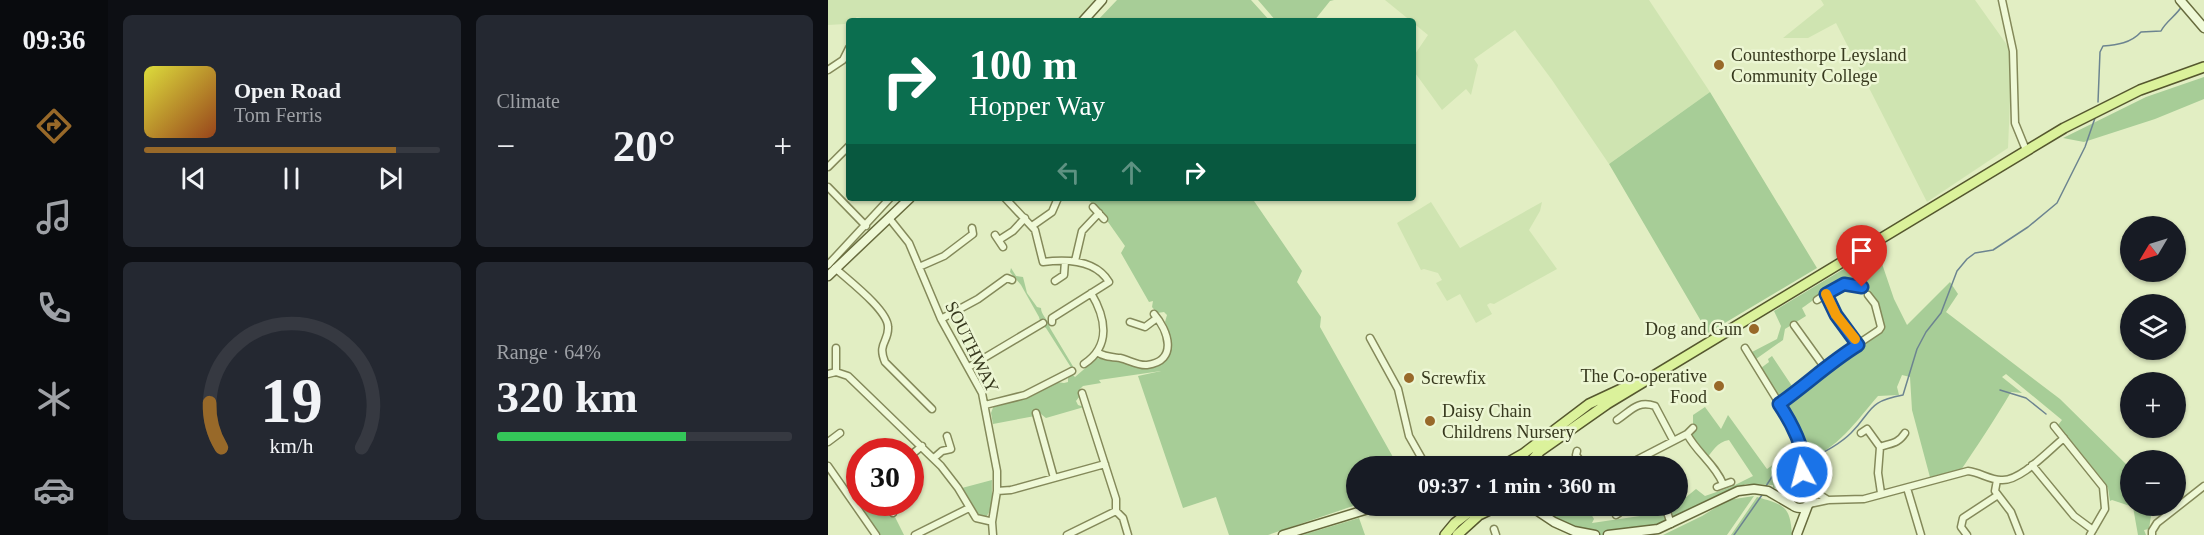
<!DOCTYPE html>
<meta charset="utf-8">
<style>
:root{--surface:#171b24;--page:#242831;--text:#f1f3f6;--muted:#9ea1a6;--line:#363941;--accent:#986929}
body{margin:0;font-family:Georgia,serif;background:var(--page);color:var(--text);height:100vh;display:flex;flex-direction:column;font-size:22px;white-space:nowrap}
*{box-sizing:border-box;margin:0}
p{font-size:20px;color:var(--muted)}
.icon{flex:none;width:33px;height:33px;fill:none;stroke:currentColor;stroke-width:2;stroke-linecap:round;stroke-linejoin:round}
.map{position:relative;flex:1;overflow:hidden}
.details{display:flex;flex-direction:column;gap:15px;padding:15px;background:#0d0f14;width:720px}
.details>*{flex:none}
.hud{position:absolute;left:18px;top:18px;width:570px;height:183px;border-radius:6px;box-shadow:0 2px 4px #0004;background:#0b6e4f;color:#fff;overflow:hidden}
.needle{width:39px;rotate:232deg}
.buttons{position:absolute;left:1292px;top:216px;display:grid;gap:12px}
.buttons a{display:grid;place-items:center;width:66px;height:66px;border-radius:50%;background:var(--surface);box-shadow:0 2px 4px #0004;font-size:30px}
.speed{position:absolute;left:18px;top:438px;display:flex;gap:12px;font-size:30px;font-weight:700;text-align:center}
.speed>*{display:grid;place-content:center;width:78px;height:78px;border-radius:50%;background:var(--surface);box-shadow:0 2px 4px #0004;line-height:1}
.speed .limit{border:9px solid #d22;background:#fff;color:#111}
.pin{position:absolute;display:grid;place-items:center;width:51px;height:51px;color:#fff;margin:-62px -26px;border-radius:50% 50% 50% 0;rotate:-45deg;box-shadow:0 0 6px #0007}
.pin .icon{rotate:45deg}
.me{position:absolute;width:66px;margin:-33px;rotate:353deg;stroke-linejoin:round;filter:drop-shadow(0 0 4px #0008)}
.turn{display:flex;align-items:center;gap:21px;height:126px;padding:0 24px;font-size:27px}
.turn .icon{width:78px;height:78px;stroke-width:2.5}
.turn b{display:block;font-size:42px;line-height:51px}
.lanes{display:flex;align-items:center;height:57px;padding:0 24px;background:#0003;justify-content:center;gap:30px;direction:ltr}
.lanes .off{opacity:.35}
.big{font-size:45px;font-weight:700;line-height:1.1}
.details .card{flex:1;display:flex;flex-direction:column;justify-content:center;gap:9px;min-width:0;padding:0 21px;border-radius:9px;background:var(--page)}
.details .dial{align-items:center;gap:0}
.dial svg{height:156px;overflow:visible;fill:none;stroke:var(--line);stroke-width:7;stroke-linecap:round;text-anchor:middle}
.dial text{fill:var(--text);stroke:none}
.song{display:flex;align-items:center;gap:18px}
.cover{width:72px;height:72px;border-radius:9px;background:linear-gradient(135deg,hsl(60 70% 55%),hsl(20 70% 35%))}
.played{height:6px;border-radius:3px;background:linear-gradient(90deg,var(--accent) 85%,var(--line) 85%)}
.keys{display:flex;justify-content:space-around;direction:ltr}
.heat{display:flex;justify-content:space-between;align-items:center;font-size:33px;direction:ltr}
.charge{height:9px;border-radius:4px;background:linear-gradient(90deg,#34c759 64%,var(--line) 0)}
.details .tiles{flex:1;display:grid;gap:15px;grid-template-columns:repeat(2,1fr)}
.trip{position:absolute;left:518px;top:456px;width:342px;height:60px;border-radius:30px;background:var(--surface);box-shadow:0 2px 4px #0004;font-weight:700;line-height:60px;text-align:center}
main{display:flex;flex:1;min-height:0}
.menu{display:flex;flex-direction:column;width:108px;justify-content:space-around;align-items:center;background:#090b0e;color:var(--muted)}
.menu .icon{width:42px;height:42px}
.menu .active{color:var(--accent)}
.menu b{font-size:27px;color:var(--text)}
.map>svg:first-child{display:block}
.farmland{fill:#cfe4b1}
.green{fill:#a7cd97}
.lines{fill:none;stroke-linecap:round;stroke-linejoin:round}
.stream{stroke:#6c8490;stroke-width:1.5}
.street-casing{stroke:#84895a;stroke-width:9}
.secondary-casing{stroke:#676b3d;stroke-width:11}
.primary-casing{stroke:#55572e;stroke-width:12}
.street{stroke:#eff9d7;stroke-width:6}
.secondary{stroke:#eff9d7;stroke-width:8}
.primary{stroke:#dbf29b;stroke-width:9}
.route-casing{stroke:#114b97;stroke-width:15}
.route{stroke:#1a73e8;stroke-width:10}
.slow{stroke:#f59e0b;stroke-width:10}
.poi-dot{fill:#986929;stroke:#ecf6d3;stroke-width:2}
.labels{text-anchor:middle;stroke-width:5;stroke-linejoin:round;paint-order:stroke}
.poi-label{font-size:18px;fill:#37391e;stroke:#ecf6d3;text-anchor:start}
.street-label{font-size:18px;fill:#37391e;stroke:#ecf6d3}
</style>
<main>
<nav class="menu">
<b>09:36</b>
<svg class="icon active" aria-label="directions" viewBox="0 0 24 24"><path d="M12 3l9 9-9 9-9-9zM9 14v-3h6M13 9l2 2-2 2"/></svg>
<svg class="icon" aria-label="music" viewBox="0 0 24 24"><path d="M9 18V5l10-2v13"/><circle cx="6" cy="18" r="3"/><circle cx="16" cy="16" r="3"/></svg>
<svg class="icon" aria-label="phone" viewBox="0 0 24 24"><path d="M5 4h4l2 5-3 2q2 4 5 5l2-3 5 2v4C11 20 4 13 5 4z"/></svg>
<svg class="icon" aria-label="climate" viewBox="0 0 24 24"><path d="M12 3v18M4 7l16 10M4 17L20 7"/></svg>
<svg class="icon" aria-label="car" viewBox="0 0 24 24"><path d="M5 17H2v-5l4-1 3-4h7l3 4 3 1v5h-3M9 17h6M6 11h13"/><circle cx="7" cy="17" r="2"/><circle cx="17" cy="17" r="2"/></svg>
</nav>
<section class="details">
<div class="tiles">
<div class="card">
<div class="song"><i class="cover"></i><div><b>Open Road</b><p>Tom Ferris</p></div></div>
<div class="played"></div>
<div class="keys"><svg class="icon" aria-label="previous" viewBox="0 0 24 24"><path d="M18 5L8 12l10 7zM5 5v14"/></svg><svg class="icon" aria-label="pause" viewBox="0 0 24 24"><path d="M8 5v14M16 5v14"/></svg><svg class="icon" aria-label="next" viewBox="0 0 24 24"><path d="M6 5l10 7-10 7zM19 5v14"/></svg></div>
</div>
<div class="card"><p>Climate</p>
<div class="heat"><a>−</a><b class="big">20°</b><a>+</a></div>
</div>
<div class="card dial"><svg viewBox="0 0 100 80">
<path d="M14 69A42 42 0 1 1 86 69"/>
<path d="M14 69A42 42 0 0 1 8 46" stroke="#986929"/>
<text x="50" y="56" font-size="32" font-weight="700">19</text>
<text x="50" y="72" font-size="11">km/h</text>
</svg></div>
<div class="card"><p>Range · 64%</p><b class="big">320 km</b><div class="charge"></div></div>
</div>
</section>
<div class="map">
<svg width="1376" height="535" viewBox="0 0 1376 535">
<rect width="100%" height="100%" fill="#e2eec3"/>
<!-- farmland -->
<path class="farmland" d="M 0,0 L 267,0 L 248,21 L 48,21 L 29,17 L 17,24 L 0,25 Z
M 557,0 L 821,0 L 882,92 L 781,164 L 724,80 L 687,30 L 646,59 L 650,65 L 643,95 L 638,89 L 614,110 L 585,70 L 585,57 L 600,35 Z
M 993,0 L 1147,0 L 1184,52 L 1180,148 L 1099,202 L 1008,23 L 980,38 L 955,38 L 996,5 Z
M 603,202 L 632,248 L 714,202 L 712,211 L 701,230 L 729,269 L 666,304 L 662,303 L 659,305 L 664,314 L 648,323 L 632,294 L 619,301 L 608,283 L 614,280 L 610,273 L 596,269 L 593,270 L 569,223 Z"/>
<!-- green -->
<path class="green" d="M 289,0 L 423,0 L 442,21 L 269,21 Z
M 430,0 L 506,0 L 502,1 L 486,21 L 448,21 Z
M 1376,77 L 1376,99 L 1327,119 L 1256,142 L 1235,138 L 1318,97 Z
M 882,92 L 989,268 L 880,333 L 781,164 Z
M 258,198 L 424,198 L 474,271 L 469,282 L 493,317 L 492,327 L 570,466 L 528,466 L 528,505 L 440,535 L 401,535 L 388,497 L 355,508 L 310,376 L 333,371 L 271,380 L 273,383 L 255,386 L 251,390 L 252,396 L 248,401 L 250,405 L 256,407 L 218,418 L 209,411 L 207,416 L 165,424 L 163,413 L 166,405 L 198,397 L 229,382 L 236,383 L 240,382 L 240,378 L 244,374 L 247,377 L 269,358 C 277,360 286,360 293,362 C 301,364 308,368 316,368 C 343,368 348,342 337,322 L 339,315 L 336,312 L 329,313 L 324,307 L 325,301 L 321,302 L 293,253 L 297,246 L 273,212 Z
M 1049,249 L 1066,299 L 1079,325 L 1122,282 L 1130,294 L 1118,312 L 1232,399 L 1302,468 L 1302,506 L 1320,506 L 1323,516 L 1321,529 L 1316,530 L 1318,535 L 1310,535 L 1305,507 L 1284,500 L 1282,501 L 1280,488 L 1275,480 L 1230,425 L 1234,420 L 1178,374 L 1174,377 L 1194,393 L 1183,392 C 1166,421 1149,446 1131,473 L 1103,481 L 1084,410 L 1082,377 L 1074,375 L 1069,387 L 1071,395 L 1050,396 C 1029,420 1009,451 977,459 L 972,440 L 957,404 L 1006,362 L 1032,348 L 1053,332 C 1055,307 1036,304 1037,285 C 1007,275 995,295 974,308 L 978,316 L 957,329 L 955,340 L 928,359 L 924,352 L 949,339 L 953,326 L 946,311 Z
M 183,268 L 188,276 L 195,277 L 199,293 L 209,307 L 213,308 C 213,315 220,319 222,328 L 246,368 L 244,369 L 218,328 L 213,325 L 211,317 L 193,285 L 182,272 Z
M 944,356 L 964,386 L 965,389 L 951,399 L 933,368 L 941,362 L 940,359 Z
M 877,407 L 893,429 L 900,415 L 939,469 L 966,450 L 972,467 C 968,483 961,488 945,488 L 945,485 L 917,484 L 910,491 L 843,524 L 780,535 L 768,535 L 728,520 L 709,506 L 734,506 L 745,514 L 759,507 L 766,519 L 764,523 L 812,516 L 811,512 C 822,507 837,506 849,506 L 849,500 L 857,498 L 868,489 L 877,496 L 903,487 L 925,476 L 901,440 C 889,442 885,451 878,459 L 859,434 L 865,428 L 865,415 Z
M 164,480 C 163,493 167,506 158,517 L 151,516 L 134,488 Z
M 31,486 L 32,502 L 60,503 L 76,535 L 52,535 L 23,492 Z
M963 496a9 9 0 1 1 18 0a9 9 0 1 1-18 0Z
M 926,496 L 899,535 L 835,535 L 874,516 L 900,500 Z
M 929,497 C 956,505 962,505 964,535 L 903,535 Z
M 531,518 L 537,535 L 473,535 L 474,535 Z"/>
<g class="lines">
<!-- stream -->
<path class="stream" d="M 1270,102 L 1272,52 L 1275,46 C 1289,45 1303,43 1313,32 L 1333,31 C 1338,21 1348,16 1354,6
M 1172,390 L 1198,398 L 1218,414
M 979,461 C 994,453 1011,445 1023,433 C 1046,410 1038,402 1075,395 L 1089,349 L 1098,332 L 1113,313 L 1129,271 L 1139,259 L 1147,253 L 1165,250 L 1200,227 L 1229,203 L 1257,147 L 1267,118
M 938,486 L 951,466 L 971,462
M 906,535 L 934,495"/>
<defs>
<path id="street" d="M 1174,0 L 1185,51 L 1187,123 L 1198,150
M 0,70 L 15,60 L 21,48
M 0,167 L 21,146
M 0,187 L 38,226
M 177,198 L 207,230 L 215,262 C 238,259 268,260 281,282 L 224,318 L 224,322
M 265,207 L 276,219
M 61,218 L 81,243 L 113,319 L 154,393 L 169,471 L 169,491 L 164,522 L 165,535
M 204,226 L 224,212 L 230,198
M 167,235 L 175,247
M 171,240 L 185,231 L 197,218
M 247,261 L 254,231 L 271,213
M 0,265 L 62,198
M 91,267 L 116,256 L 145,234 L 144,228
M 7,268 C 20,280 60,310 60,327 C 61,342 49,343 57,362 L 104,409
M 227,281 L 236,275 L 237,261
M 989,300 L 998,294
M 113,319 L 150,299 L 179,278 L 184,280
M 302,322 L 317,327 L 329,318
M 966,325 L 997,368
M 542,338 L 570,389 L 581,436 L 598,466
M 1030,345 L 1008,315 L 998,294 L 1016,284 L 1034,287
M 917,348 L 962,421 L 969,438 L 980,487
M 269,352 C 276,357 283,357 292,358 C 301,360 310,366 319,365 C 351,361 340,330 326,314
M 256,364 C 283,346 278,318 263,293
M 141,367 L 215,323
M 8,372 L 20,376 L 113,466 L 130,488 L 148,518 L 161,521
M 0,374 L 8,372 L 8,348
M 254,393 L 288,499 L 288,511 L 295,518 L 300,535
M 951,404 L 984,380 L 1003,362 L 1051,330 L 1053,327 L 1047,304 L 1040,295
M 157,405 L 197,395 L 244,371
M 208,413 L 226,478
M 789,420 C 803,411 809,400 827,406 L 845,440
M 1226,426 L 1275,487 L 1277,509 L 1262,535
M 1033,433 L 1039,429 L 1052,447 L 1050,473 L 1053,493
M 859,434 C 869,453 887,464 895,484
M 0,442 L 12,433
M 1052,447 C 1063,443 1070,444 1077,433
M 749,451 L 748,455 L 756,466
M 82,456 L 94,446
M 818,456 L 822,466
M 106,458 L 114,451 L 123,449 L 119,436
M 1204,465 L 1246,516 L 1265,530
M 0,466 L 48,535
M 797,466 L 859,434 L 865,428
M 1169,480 L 1167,491 L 1183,512 L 1192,535
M 967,486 L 974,470
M 889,487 L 903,482
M 981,488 L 1000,500
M 1079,488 L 1093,535
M 169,491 L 183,490 L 277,464
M 62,502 L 65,513
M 981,504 L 1000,500 L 1036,499 L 1140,471 C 1151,472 1162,480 1173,480 C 1192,482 1221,450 1236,438
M 837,506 L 843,524
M 788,515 L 791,513 L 789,506
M 666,529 L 668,535
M 87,535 L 141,508
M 239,535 L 288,511
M 1139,535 L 1133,527 L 1135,518 L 1170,495
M 1324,535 L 1324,531 L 1329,523 L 1376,486"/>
<path id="secondary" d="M 1352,0 L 1376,28
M 255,21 L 274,0
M 0,276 L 82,198
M960 496a12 12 0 1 1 24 0a12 12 0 1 1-24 0Z
M 702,506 L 726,522 L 746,531 L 767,535
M 969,534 L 980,505
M 455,535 L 550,506
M 780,535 L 830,529 L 910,491 L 926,489 L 940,491 L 964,505"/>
<path id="primary" d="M 674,466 L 695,454 L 761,404 L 806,383
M 699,466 L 712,451 L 779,404 L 1236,128 L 1312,90 L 1376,67
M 617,535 L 627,523 L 649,506
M 629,535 L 651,515 L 670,506"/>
</defs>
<!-- street casing -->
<use href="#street" class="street-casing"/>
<!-- secondary casing -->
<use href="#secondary" class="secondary-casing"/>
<!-- primary casing -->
<use href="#primary" class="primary-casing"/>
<!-- street -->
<use href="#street" class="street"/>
<!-- secondary -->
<use href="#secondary" class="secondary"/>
<!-- primary -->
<use href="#primary" class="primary"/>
</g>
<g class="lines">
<defs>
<path id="route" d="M 974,472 C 981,453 961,419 951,404 C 978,385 1002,362 1030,345 L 1008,315 L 998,294 L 1016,284 L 1034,287"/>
</defs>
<!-- route casing -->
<use href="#route" class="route-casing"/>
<!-- route -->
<use href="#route" class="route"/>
<!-- slow -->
<path class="slow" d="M 998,294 L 1008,315 L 1027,339"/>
</g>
<!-- markers -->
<g class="poi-dot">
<circle cx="891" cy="65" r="6"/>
<circle cx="926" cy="329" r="6"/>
<circle cx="581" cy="378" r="6"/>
<circle cx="891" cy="386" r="6"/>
<circle cx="602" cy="421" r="6"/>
</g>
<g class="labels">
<!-- poi labels -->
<g class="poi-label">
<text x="903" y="61">Countesthorpe Leysland<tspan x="903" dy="21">Community College</tspan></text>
<text x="914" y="335" text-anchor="end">Dog and Gun</text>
<text x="879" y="382" text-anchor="end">The Co-operative<tspan x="879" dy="21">Food</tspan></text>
<text x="593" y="384">Screwfix</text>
<text x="614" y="417">Daisy Chain<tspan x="614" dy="21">Childrens Nursery</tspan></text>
</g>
<!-- street labels -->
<g class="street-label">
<text transform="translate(144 347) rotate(64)" y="6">SOUTHWAY</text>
</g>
</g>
</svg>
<div class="buttons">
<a><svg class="needle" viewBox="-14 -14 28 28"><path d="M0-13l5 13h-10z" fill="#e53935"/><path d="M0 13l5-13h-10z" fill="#9ea1a6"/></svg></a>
<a><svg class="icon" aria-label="layers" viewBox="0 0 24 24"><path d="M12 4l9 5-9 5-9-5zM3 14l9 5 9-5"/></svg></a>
<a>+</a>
<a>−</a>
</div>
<div class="speed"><div class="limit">30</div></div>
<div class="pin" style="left:1034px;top:287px;background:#d93025"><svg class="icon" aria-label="arrive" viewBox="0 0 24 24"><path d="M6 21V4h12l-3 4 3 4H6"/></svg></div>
<svg class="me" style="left:974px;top:472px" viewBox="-20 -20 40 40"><circle r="17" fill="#1a73e8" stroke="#fff" stroke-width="3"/><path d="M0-11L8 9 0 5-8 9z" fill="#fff"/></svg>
<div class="trip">09:37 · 1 min · 360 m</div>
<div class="hud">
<div class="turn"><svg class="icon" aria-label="right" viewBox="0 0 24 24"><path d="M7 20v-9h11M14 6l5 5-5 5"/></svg><div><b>100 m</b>Hopper Way</div></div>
<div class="lanes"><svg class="icon off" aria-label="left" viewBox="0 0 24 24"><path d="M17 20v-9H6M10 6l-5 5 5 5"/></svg><svg class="icon off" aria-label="ahead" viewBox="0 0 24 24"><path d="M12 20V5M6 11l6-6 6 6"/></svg><svg class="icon" aria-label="right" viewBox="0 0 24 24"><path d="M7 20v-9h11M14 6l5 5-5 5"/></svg></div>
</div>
</div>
</main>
